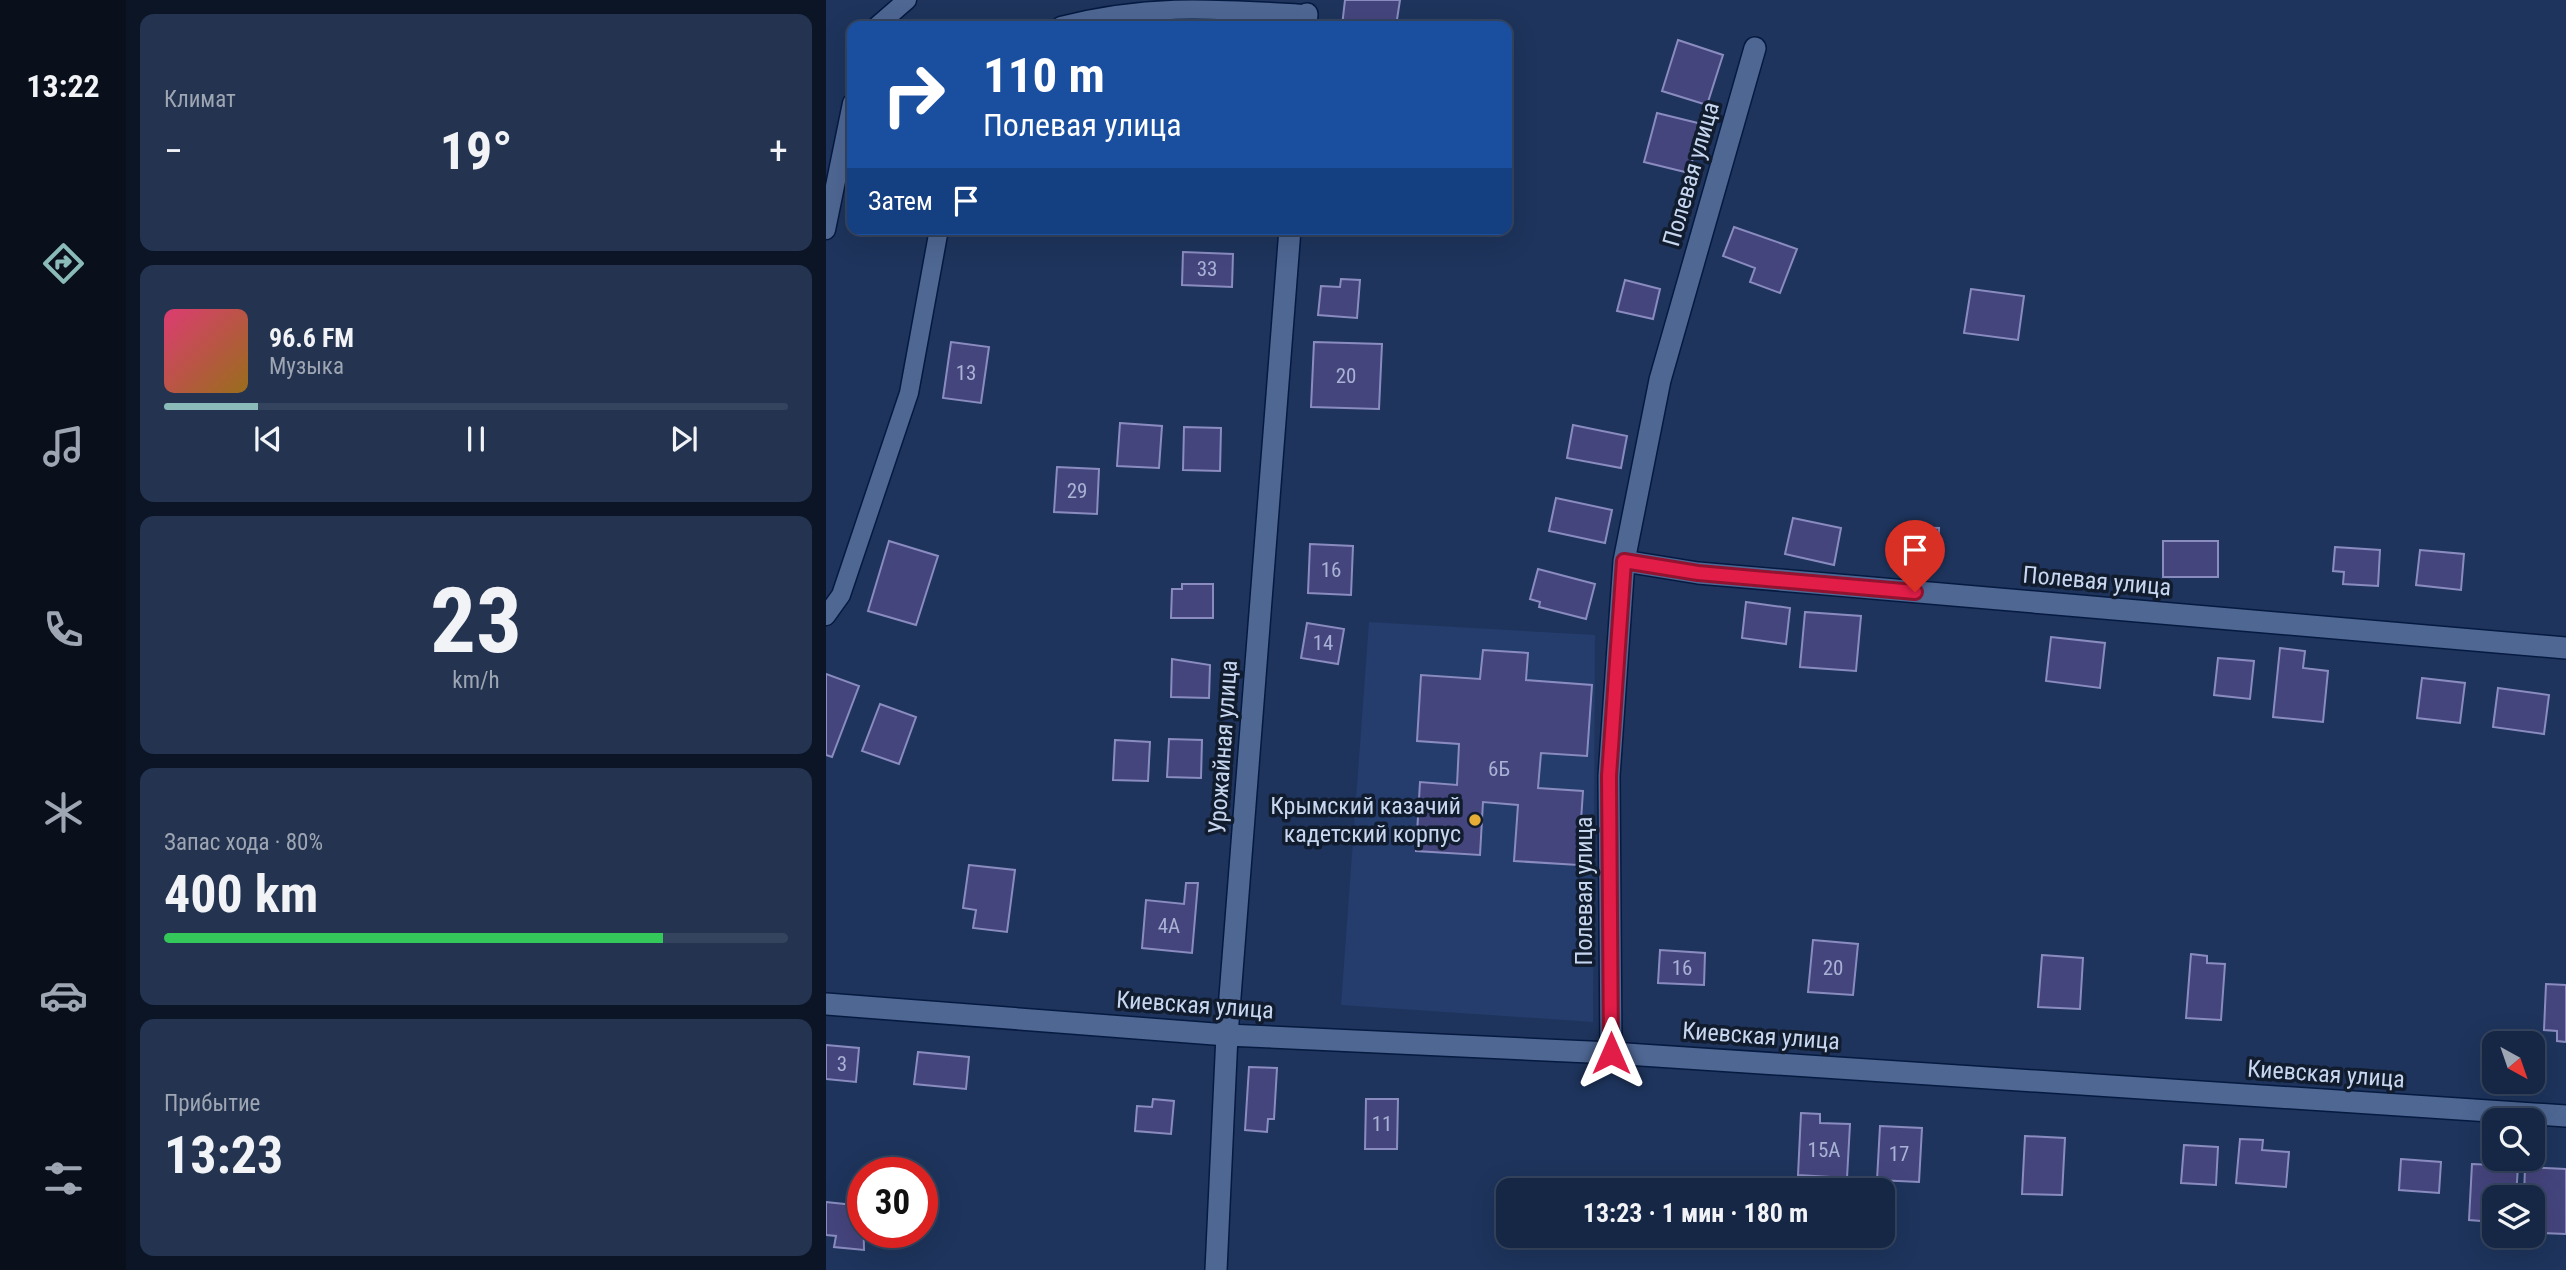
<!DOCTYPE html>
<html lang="ru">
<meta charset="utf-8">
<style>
:root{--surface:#162745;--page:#233350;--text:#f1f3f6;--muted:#9ea5b3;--line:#35445e;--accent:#8bbbb9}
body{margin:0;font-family:"Roboto Condensed",sans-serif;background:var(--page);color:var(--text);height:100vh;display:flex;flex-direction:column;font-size:26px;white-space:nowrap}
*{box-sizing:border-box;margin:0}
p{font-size:23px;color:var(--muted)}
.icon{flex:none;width:38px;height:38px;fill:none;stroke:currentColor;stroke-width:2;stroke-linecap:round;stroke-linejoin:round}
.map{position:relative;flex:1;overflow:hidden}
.panel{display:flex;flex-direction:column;gap:14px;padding:14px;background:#0c1526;width:700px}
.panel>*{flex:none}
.top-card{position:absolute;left:21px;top:21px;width:665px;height:214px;border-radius:14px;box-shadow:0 7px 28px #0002,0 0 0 2px var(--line);background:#1a4fa0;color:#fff;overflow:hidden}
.needle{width:46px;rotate:140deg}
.fabs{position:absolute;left:1656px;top:1031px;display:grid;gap:14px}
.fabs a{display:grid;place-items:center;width:63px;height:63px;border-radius:14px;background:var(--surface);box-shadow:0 7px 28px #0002,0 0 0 2px var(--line);font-size:35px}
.speed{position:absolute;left:21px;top:1157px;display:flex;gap:14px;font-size:35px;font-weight:700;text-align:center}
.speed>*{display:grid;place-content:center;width:91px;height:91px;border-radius:50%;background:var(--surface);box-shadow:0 7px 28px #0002,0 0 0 2px var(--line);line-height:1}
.speed .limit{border:10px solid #d22;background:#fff;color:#111}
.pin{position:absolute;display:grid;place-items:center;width:60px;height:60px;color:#fff;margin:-72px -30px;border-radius:50% 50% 50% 0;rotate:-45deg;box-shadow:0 0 7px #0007}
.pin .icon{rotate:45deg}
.me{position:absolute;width:77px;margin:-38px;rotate:0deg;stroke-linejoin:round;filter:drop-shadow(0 0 5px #0008)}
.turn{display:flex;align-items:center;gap:24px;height:147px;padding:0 21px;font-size:32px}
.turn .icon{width:91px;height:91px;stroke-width:2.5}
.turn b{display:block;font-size:49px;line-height:60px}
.then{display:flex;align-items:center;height:66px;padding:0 21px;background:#0003;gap:14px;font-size:26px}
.big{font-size:52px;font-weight:700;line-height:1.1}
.panel .card{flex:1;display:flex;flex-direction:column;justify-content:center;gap:10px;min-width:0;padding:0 24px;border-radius:14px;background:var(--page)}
.panel .dial{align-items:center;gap:0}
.dial b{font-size:91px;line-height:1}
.song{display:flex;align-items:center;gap:21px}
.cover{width:84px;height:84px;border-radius:10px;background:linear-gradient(135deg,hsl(340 70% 55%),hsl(40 70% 35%))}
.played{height:7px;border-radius:4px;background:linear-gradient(90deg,var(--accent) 15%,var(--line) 15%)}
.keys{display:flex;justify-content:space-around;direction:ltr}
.heat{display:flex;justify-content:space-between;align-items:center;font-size:38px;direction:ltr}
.charge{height:10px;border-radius:5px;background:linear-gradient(90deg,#34c759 80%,var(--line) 0)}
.trip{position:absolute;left:670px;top:1178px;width:399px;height:70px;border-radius:14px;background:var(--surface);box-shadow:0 7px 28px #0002,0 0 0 2px var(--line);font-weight:700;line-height:70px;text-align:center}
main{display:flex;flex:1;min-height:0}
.menu{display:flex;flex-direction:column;width:126px;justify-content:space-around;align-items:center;background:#09101c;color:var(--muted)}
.menu .icon{width:49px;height:49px}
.menu .active{color:var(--accent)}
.menu b{font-size:32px;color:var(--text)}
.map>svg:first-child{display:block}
.built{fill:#243d6c}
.building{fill:#45457e;stroke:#8a8cc0;stroke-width:2}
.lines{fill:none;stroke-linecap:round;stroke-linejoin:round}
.service-casing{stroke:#061a40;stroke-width:21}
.minor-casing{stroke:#061a40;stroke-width:24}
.service{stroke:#4e6793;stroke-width:18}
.minor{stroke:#4e6793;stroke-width:21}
.route-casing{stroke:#92132f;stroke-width:18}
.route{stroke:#e11d48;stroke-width:12}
.poi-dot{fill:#e5ad35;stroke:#121c2f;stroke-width:2.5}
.labels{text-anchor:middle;stroke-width:7;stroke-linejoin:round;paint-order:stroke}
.number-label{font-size:21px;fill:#a7b2d4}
.street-label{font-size:24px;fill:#c8d7f0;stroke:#121c2f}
.poi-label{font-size:24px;fill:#c8d7f0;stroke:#121c2f;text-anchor:end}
</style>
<main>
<nav class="menu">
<b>13:22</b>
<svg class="icon active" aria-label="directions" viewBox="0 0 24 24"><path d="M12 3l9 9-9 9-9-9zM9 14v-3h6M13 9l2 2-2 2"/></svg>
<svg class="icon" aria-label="music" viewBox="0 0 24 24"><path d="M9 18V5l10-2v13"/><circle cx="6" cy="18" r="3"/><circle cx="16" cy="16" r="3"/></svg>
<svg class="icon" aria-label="phone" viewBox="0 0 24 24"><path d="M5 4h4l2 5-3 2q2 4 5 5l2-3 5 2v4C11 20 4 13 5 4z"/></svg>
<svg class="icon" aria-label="climate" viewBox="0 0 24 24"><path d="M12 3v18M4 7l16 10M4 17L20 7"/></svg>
<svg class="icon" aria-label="car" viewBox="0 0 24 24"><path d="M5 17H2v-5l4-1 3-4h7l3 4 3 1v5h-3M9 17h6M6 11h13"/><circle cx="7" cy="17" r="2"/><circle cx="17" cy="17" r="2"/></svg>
<svg class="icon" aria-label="filters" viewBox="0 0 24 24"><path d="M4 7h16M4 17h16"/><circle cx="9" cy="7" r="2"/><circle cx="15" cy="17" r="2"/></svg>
</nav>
<section class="panel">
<div class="card"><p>Климат</p>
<div class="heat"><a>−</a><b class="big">19°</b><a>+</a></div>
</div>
<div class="card">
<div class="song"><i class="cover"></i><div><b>96.6 FM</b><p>Музыка</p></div></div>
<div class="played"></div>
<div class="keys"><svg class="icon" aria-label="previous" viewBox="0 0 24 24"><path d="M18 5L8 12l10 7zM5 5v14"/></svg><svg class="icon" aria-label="pause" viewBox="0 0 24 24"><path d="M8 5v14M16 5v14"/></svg><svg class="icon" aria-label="next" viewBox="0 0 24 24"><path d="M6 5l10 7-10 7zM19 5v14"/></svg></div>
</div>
<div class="card dial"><b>23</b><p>km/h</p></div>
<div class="card"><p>Запас хода · 80%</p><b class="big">400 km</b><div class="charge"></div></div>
<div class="card"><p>Прибытие</p><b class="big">13:23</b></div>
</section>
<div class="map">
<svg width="1740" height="1270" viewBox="0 0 1740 1270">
<rect width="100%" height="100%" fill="#1e345c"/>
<!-- built -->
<path class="built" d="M 543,622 L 769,635 L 767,1022 L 515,1005 Z"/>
<!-- building -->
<path class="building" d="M 519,0 L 574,0 L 570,26 L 516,26 Z
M 852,40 L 897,55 L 881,105 L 836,91 Z
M 831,113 L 876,124 L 863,173 L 818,162 Z
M 908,227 L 971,249 L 954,293 L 924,282 L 929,268 L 897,256 Z
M 357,252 L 407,254 L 406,287 L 356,285 Z
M 515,279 L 534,280 L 531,318 L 492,315 L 495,286 L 514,287 Z
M 799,280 L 834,289 L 827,319 L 791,311 Z
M 1145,289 L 1198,296 L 1192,340 L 1138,333 Z
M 125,342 L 163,347 L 155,403 L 117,398 Z
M 488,342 L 556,344 L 553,409 L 485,407 Z
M 294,423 L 336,426 L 333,468 L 291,466 Z
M 747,425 L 801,436 L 795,468 L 741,458 Z
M 358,427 L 395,428 L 394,471 L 357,470 Z
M 231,467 L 273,469 L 271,514 L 228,512 Z
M 730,498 L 786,510 L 779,543 L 723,531 Z
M 967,518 L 1015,528 L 1008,565 L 959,554 Z
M 1081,527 L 1113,528 L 1112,566 L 1079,565 Z
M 63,541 L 112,556 L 90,625 L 42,611 Z
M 1337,541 L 1392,541 L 1392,577 L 1337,577 Z
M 484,544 L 527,546 L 525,595 L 482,593 Z
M 1509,547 L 1554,550 L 1552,586 L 1517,584 L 1518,572 L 1507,571 Z
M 1594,550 L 1638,554 L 1635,590 L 1590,585 Z
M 712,569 L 769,584 L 760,619 L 713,607 L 714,602 L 704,599 Z
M 356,584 L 387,584 L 387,618 L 345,618 L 346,589 L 356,589 Z
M 920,602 L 964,608 L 960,644 L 916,638 Z
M 979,612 L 1035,616 L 1030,671 L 974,667 Z
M 481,623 L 518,629 L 512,664 L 475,658 Z
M 1225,637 L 1279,643 L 1274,688 L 1220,681 Z
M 1454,648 L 1479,651 L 1477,668 L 1502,671 L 1497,722 L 1447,717 Z
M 657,650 L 702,653 L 700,680 L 766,685 L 761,756 L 715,753 L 712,788 L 757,791 L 752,865 L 688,861 L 692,805 L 657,802 L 654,855 L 590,851 L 594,782 L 631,785 L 633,744 L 591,741 L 595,675 L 654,679 Z
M 1392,658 L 1428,661 L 1424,699 L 1388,695 Z
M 346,659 L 384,665 L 383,698 L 345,697 Z
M 0,674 L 33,686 L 6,757 L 0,755 Z
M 1596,678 L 1639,683 L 1634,723 L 1591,718 Z
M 1672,688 L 1723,695 L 1718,734 L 1667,727 Z
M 54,704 L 90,717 L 73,764 L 36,751 Z
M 343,739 L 376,740 L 375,778 L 341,777 Z
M 289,740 L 324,742 L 322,781 L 287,780 Z
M 143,865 L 189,870 L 181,932 L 147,928 L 150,910 L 137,908 Z
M 360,883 L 372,883 L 366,953 L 316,948 L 320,900 L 358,904 Z
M 987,940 L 1032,944 L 1027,995 L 982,992 Z
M 834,950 L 879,953 L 878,985 L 832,983 Z
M 1365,954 L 1381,956 L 1381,963 L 1399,964 L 1395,1020 L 1360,1018 Z
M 1216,955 L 1257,958 L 1254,1009 L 1212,1007 Z
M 1720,984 L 1740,985 L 1740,1042 L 1731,1041 L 1731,1031 L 1718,1030 Z
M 0,1045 L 33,1048 L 30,1082 L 0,1079 Z
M 92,1052 L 143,1057 L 140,1089 L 88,1084 Z
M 423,1067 L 451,1068 L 448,1119 L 442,1119 L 441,1132 L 419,1130 Z
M 327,1099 L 348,1101 L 345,1134 L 309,1131 L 311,1106 L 326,1107 Z
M 540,1099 L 572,1099 L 571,1149 L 539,1149 Z
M 975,1113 L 994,1114 L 994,1123 L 1024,1124 L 1021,1178 L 972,1175 Z
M 1054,1126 L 1096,1128 L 1093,1182 L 1051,1180 Z
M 1199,1136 L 1239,1138 L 1236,1195 L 1196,1194 Z
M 1414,1139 L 1437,1140 L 1436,1150 L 1463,1152 L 1460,1187 L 1410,1183 Z
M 1358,1145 L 1392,1147 L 1390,1185 L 1355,1183 Z
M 1575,1159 L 1615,1162 L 1613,1193 L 1573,1190 Z
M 1646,1164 L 1692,1166 L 1690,1197 L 1668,1197 L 1668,1222 L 1643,1220 Z
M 1699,1167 L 1740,1169 L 1740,1234 L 1716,1233 L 1718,1201 L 1698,1197 Z
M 0,1202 L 37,1206 L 38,1250 L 8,1247 L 10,1236 L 0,1235 Z"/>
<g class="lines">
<defs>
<path id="service" d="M 51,26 L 81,0
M 235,26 C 324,3 391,9 481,14
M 0,230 L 26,103
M 0,616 L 15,595 L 83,393 L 113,229"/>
<path id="minor" d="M 480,26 L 481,14
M 798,561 L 872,573 L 1740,648
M 0,1004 L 401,1035 L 785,1053 L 1740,1116
M 785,1053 L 783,776 L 798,561 L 834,380 L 929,48
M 390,1270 L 401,1035 L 464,229"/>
</defs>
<!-- service casing -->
<use href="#service" class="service-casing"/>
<!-- minor casing -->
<use href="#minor" class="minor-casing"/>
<!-- service -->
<use href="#service" class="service"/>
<!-- minor -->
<use href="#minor" class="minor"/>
</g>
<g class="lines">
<defs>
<path id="route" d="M 785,1053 L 783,776 L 798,561 L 872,573 L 1089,592"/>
</defs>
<!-- route casing -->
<use href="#route" class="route-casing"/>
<!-- route -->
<use href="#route" class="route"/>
</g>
<!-- markers -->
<circle class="poi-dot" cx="649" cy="820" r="7"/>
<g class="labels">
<!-- number labels -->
<g class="number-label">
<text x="381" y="276">33</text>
<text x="140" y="380">13</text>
<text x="520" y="383">20</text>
<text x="251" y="498">29</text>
<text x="505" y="577">16</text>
<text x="497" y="650">14</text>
<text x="673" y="776">6Б</text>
<text x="343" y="933">4А</text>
<text x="856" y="975">16</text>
<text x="1007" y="975">20</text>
<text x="16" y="1071">3</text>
<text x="556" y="1131">11</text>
<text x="998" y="1157">15А</text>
<text x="1073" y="1161">17</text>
</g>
<!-- street labels -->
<g class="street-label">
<text transform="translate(865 174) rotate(-74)" y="8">Полевая улица</text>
<text transform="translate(1271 581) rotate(5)" y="8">Полевая улица</text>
<text transform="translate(397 747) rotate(-86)" y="8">Урожайная улица</text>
<text transform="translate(758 891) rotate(-90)" y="8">Полевая улица</text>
<text transform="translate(369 1005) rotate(4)" y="8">Киевская улица</text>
<text transform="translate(935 1036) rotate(4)" y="8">Киевская улица</text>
<text transform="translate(1500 1074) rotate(4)" y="8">Киевская улица</text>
</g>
<!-- poi labels -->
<g class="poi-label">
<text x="635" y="814">Крымский казачий<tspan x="635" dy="28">кадетский корпус</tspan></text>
</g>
</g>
</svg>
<div class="fabs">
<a><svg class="needle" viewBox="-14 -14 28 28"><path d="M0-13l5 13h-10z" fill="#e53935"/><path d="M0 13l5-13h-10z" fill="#9ea5b3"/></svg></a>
<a><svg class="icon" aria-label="search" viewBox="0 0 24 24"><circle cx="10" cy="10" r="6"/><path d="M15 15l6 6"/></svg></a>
<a><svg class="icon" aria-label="layers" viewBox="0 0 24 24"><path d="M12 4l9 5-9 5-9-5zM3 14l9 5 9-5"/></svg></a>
</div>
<div class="speed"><div class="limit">30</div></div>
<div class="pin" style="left:1089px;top:592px;background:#d93025"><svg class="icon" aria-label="arrive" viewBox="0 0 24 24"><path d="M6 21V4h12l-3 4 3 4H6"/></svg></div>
<svg class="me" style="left:785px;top:1053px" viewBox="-20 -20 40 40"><path d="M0-17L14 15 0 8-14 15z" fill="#e11d48" stroke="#fff" stroke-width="4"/></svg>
<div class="trip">13:23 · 1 мин · 180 m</div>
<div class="top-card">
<div class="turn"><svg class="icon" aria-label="right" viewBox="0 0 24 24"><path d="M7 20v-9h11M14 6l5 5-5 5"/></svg><div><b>110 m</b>Полевая улица</div></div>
<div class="then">Затем<svg class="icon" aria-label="arrive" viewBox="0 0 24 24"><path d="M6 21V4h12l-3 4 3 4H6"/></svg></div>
</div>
</div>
</main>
